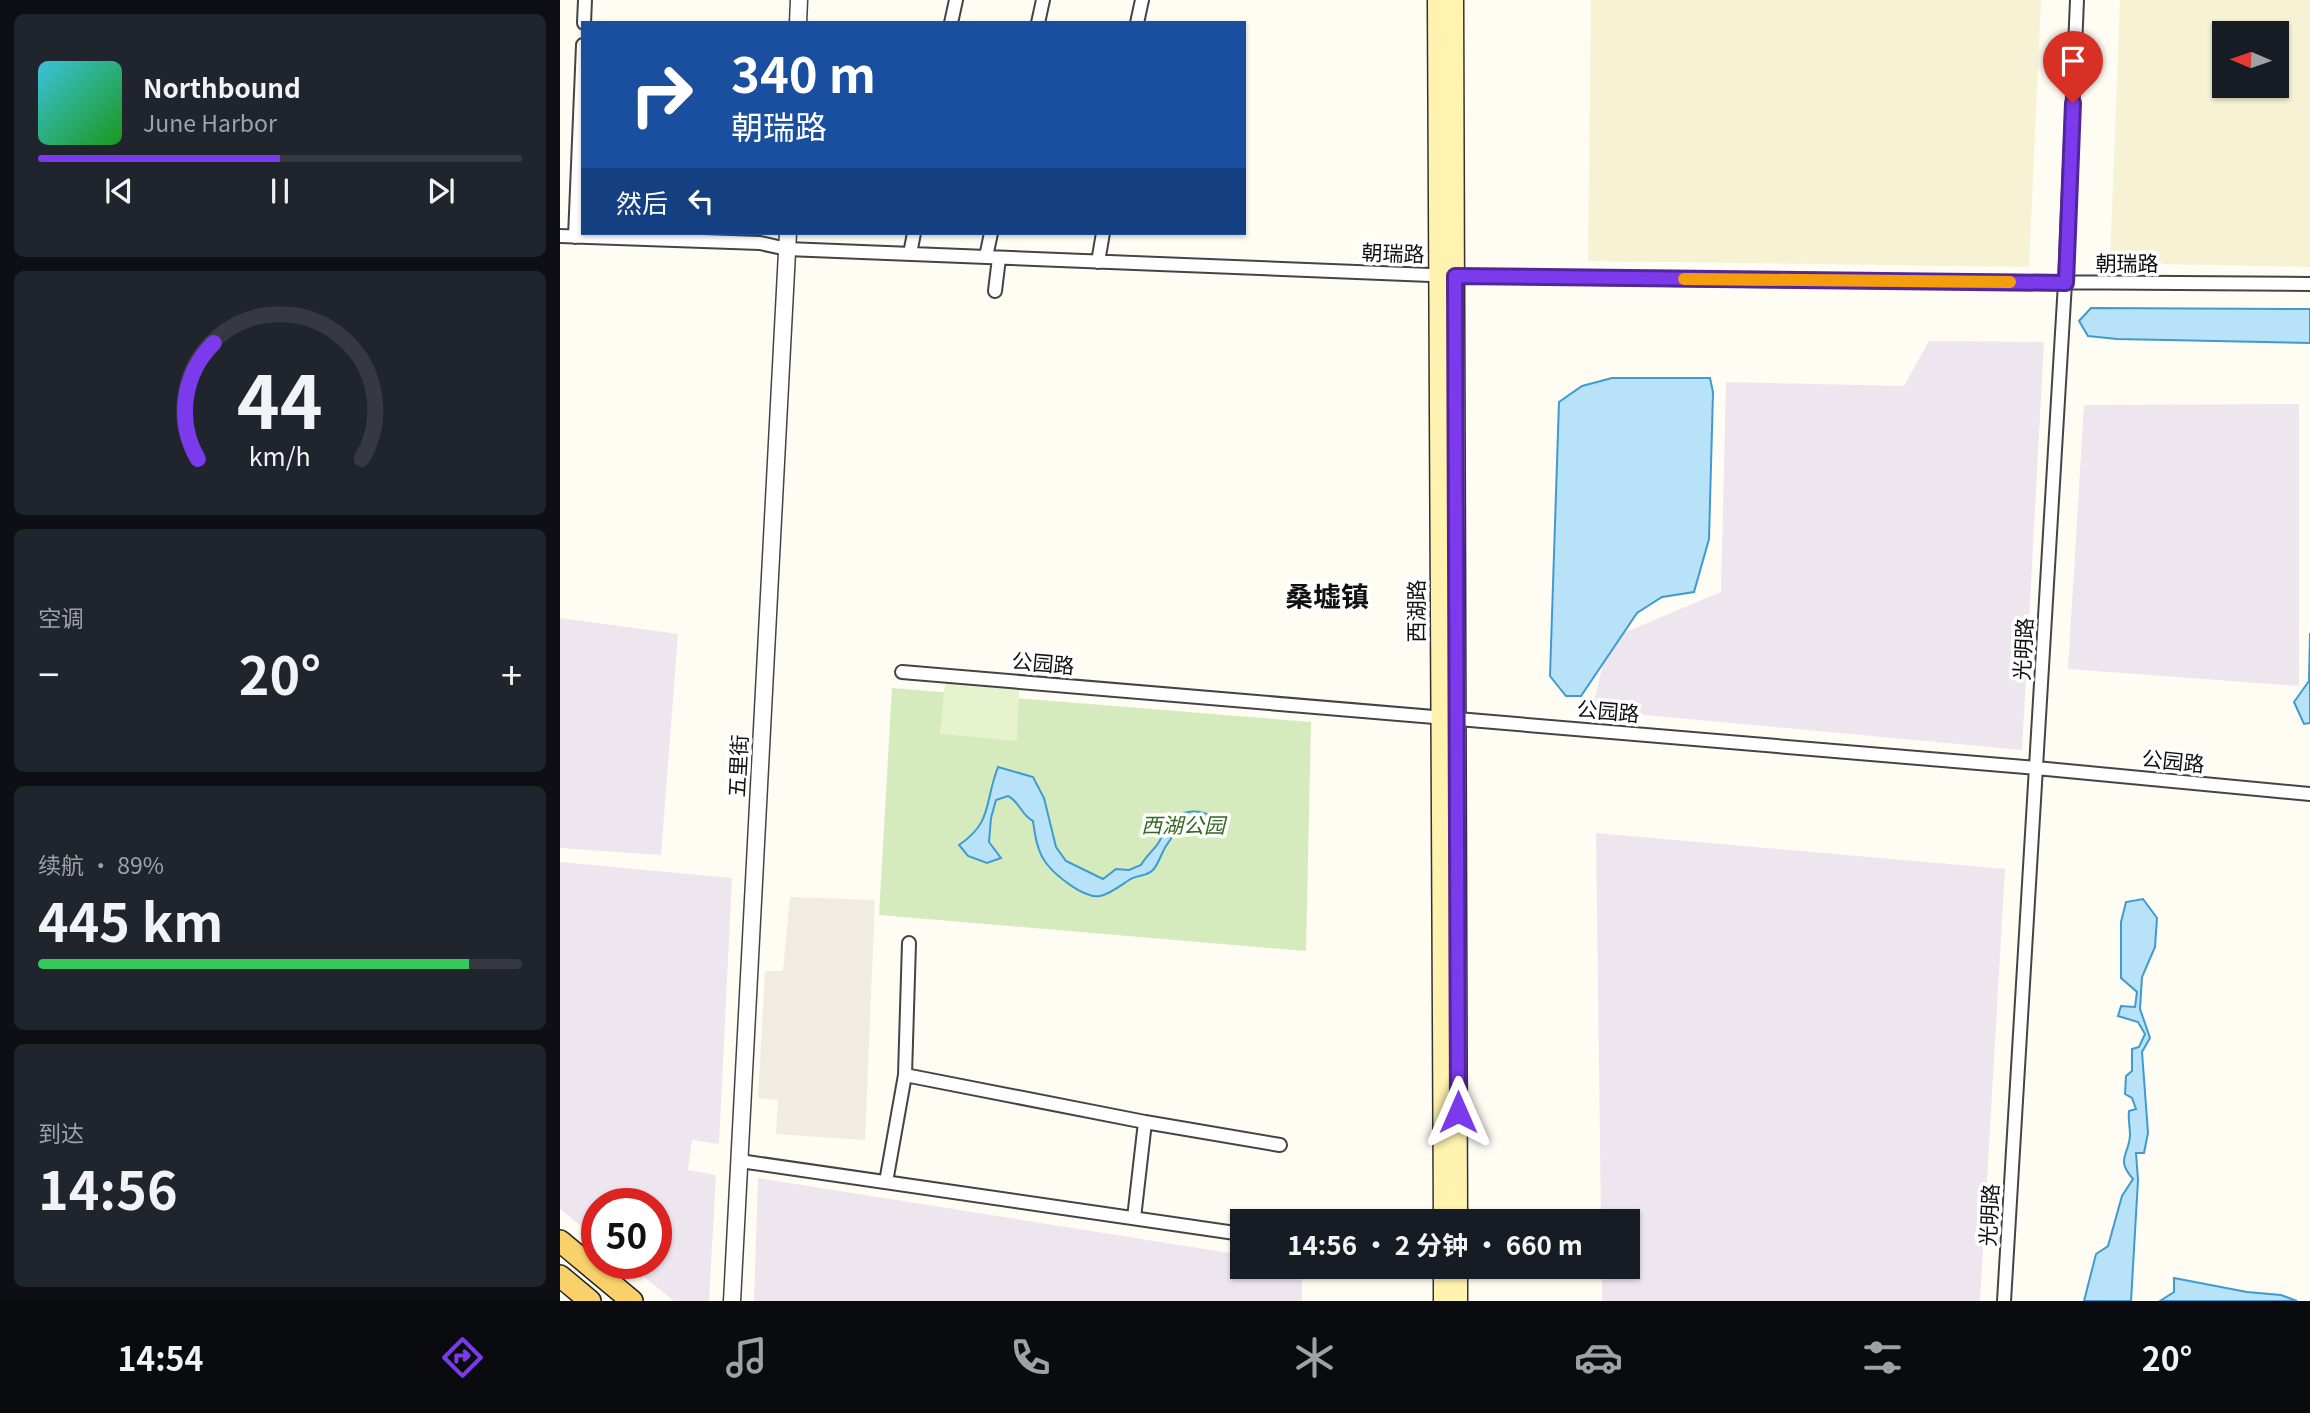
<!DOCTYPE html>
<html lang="zh">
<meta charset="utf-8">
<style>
:root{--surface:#171b24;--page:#20242c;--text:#f1f3f6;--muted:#9ea1a6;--line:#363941;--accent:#7c3aed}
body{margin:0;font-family:Georgia,"Noto Sans SC",serif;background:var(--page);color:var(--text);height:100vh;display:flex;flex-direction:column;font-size:26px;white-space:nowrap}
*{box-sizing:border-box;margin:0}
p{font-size:23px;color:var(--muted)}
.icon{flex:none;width:38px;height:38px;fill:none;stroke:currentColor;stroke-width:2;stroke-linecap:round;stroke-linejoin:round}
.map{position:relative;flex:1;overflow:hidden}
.drawer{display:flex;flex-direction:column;gap:14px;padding:14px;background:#0d0f14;width:560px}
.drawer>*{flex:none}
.guide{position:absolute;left:21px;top:21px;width:665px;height:214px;border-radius:0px;box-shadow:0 2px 5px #0004;background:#1a4fa0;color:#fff;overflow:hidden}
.needle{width:46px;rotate:272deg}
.tools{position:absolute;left:1652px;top:21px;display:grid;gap:14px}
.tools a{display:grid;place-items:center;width:77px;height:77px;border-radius:0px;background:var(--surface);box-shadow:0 2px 5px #0004;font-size:35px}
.speed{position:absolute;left:21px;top:1188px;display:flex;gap:14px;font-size:35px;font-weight:700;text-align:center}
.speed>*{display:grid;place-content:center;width:91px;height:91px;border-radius:50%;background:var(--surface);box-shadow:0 2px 5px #0004;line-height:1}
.speed .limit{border:10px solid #d22;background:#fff;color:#111}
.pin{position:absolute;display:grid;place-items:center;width:60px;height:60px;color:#fff;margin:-72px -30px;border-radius:50% 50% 50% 0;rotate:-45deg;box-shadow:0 0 7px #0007}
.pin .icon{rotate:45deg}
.me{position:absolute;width:77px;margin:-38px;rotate:0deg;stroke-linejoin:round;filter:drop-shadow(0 0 5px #0008)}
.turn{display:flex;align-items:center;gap:24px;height:147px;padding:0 35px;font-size:32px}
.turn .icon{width:91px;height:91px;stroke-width:2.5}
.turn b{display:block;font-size:49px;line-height:60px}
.then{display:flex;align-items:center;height:66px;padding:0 35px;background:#0003;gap:14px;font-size:26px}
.big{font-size:52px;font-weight:700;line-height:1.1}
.drawer .widget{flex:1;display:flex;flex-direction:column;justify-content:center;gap:10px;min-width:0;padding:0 24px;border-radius:10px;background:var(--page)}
.drawer .dial{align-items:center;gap:0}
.dial svg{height:182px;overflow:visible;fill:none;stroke:var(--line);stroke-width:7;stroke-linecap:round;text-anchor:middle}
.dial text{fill:var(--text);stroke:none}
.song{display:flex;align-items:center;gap:21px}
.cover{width:84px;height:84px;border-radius:10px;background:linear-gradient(135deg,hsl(190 70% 55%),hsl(120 70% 35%))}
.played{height:7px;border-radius:4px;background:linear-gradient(90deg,var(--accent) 50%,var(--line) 50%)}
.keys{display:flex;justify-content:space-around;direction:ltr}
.heat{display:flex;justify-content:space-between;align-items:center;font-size:38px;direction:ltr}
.charge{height:10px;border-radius:5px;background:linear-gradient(90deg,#34c759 89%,var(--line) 0)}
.trip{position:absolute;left:670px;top:1209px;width:410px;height:70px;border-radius:0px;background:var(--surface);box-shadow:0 2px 5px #0004;font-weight:700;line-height:70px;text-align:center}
.tab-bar{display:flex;height:112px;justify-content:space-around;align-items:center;background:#090b0e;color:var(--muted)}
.tab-bar .icon{width:49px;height:49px}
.tab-bar .on{color:var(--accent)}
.tab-bar b{font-size:32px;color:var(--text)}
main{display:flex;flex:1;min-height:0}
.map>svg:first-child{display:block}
.industrial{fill:#ede6ef}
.farmland{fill:#f6f2d3;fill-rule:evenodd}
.green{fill:#d6ebbd}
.pitch{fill:#e7f2ce}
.plaza{fill:#f1ece2}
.water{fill:#b8e2f7;stroke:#3f9bcf;stroke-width:2}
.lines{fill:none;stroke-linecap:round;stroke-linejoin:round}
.minor-casing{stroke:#444;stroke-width:16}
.tertiary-casing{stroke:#444;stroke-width:19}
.secondary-casing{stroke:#333;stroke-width:21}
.primary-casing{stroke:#222;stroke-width:24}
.minor{stroke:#fff;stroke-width:12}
.tertiary{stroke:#fff;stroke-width:16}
.secondary{stroke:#fff3af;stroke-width:18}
.primary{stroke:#f9d16b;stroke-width:21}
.route-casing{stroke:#51269a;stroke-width:18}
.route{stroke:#7c3aed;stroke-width:12}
.slow{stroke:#f59e0b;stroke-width:12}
.labels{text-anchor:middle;stroke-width:7;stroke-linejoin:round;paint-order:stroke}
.street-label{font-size:21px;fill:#111;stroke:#fff}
.park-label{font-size:21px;font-style:italic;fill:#326a1f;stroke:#fff}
.district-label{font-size:28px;font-weight:bold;fill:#111;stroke:#fff}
</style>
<main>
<section class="drawer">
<div class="widget">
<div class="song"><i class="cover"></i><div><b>Northbound</b><p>June Harbor</p></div></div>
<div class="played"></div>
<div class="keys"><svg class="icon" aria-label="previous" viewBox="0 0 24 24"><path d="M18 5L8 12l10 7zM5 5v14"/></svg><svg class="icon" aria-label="pause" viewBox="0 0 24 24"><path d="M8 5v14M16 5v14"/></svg><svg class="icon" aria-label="next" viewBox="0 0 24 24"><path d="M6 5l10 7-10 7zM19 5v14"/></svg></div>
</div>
<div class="widget dial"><svg viewBox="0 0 100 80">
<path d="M14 69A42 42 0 1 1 86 69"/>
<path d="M14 69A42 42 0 0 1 21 18" stroke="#7c3aed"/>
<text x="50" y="56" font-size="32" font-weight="700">44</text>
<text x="50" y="72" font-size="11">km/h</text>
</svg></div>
<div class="widget"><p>空调</p>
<div class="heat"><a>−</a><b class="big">20°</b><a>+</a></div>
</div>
<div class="widget"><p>续航 · 89%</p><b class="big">445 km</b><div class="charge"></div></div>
<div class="widget"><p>到达</p><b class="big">14:56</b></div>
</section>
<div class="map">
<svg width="1750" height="1301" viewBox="0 0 1750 1301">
<rect width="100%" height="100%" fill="#fffcf4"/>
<!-- industrial -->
<path class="industrial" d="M 1369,341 L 1484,342 L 1462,750 L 1032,710 L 1049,639 L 1161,592 L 1166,382 L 1344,386 Z
M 1739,404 L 1739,686 L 1508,669 L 1524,405 Z
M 0,618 L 118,634 L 101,855 L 0,848 Z
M 1036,833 L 1445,869 L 1420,1301 L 1042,1301 L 1042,1267 L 1068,1267 L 1068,1222 L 1041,1221 Z
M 0,862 L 172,878 L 159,1144 L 132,1140 L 128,1170 L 156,1175 L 149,1301 L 114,1301 L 68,1264 L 96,1264 L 96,1204 L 37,1204 L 37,1239 L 0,1209 Z
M 198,1178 L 682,1255 L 682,1267 L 742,1267 L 742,1301 L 194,1301 Z"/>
<!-- farmland -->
<path class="farmland" d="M 1031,0 L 1481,0 L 1469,267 L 1028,261 Z
M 1560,0 L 1750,0 L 1750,267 L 1550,263 ZM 1664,33 L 1717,33 L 1717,86 L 1664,86 Z"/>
<!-- green -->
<path class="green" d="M 332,688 L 751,722 L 746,951 L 319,915 Z"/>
<!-- pitch -->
<path class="pitch" d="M 385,682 L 459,689 L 457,741 L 380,734 Z"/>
<!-- plaza -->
<path class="plaza" d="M 230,897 L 315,900 L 305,1140 L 216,1134 L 218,1100 L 198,1098 L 205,971 L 223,971 Z"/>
<!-- water -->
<path class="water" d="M 1531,308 L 1750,309 L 1750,343 L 1557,339 L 1528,336 L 1519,321 Z
M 1052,378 L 1150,378 L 1153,392 L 1149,539 L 1134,592 L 1102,597 L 1077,613 L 1021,696 L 1006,696 L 990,676 L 999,402 L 1022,386 Z
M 1750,633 L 1750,723 L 1744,724 L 1734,702 L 1749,681 Z
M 438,767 L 473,777 L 484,798 L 496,847 L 506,861 L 543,879 L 556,869 L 569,870 L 581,865 C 586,856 594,850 599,842 C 601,839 602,835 604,831 C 614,811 634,807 652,816 L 650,829 L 634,832 L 631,818 C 621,825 613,835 606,846 C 601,854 599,863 593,870 C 586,877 576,875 569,880 C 560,886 550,894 540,896 C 524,899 495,875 486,863 C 477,851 475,835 473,821 C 461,815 460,802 448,796 L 436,800 L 431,818 L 429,842 L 441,858 L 427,863 L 408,856 L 399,845 C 433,822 424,803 438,767 Z
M 1583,899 L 1597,918 L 1595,947 L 1582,977 L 1580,1009 L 1590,1038 L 1582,1052 L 1588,1133 L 1584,1153 L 1576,1153 L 1578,1180 L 1571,1301 L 1524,1301 L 1536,1254 L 1548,1246 L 1562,1196 L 1573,1179 C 1555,1158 1569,1156 1570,1135 C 1570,1127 1568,1119 1569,1111 L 1576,1109 L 1572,1098 L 1565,1094 L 1566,1076 L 1572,1071 L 1572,1049 L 1579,1047 L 1585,1034 L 1578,1022 L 1558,1016 L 1561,1006 L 1575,1007 L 1577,992 L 1561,978 L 1561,922 L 1566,902 Z
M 1614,1278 L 1687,1292 L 1721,1295 L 1737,1301 L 1600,1301 L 1614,1292 Z"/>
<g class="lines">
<defs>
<path id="minor" d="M 24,23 L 25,0
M 391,23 L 396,0
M 478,23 L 483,0
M 577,23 L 582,0
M 0,236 L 200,243 L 227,249 L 895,276 L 1180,280 L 1750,284
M 15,237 L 23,45
M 350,254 L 354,233
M 426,257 L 431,233
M 538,262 L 543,233
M 435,291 L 439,258
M 342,672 L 1476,768 L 1750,794
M 345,1075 L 585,1122 L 720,1145
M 180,1161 L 682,1234
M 326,1182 L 345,1075 L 349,943
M 574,1218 L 585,1122
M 1444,1301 L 1505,283 L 1517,0"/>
<path id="tertiary" d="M 238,23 L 239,0
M 172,1301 L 228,233"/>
<path id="secondary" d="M 877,0 L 883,1222
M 894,0 L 898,1222
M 883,1267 L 883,1301
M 898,1267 L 898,1301"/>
<path id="primary" d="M 0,1241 L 72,1301
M 0,1276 L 30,1301"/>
</defs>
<!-- minor casing -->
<use href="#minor" class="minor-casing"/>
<!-- tertiary casing -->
<use href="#tertiary" class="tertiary-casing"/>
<!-- secondary casing -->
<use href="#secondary" class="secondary-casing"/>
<!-- primary casing -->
<use href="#primary" class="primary-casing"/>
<!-- minor -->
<use href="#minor" class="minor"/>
<!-- tertiary -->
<use href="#tertiary" class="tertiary"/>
<!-- secondary -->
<use href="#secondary" class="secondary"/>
<!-- primary -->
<use href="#primary" class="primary"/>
</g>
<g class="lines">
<defs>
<path id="route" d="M 898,1112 L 895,276 L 1506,283 L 1513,103"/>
</defs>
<!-- route casing -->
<use href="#route" class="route-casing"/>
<!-- route -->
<use href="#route" class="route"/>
<!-- slow -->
<path class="slow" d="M 1124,279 L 1450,282"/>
</g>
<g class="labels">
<!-- street labels -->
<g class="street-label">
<text transform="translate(833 254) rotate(2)" y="7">朝瑞路</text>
<text x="1567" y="271">朝瑞路</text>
<text transform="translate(857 611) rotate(-90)" y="7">西湖路</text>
<text transform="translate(1464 649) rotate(-87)" y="7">光明路</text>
<text transform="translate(483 664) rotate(5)" y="7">公园路</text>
<text transform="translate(1048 712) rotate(5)" y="7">公园路</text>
<text transform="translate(1613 762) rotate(6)" y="7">公园路</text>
<text transform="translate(179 766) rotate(-87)" y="7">五里街</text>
<text transform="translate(1430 1215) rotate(-87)" y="7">光明路</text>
</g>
<!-- park labels -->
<g class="park-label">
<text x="623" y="833">西湖公园</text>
</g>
<!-- district labels -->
<g class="district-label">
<text x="767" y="607">桑墟镇</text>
</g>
</g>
</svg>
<div class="tools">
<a><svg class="needle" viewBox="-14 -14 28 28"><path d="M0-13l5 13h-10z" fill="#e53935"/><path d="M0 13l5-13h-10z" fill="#9ea1a6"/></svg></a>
</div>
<div class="speed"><div class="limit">50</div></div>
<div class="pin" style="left:1513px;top:103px;background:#d93025"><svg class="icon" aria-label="arrive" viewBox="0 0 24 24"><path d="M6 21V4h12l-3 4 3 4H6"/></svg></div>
<svg class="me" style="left:898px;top:1112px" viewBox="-20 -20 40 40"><path d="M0-17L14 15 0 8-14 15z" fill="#7c3aed" stroke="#fff" stroke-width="4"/></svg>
<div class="trip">14:56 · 2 分钟 · 660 m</div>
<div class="guide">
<div class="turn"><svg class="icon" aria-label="right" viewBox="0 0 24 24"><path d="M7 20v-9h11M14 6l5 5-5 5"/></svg><div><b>340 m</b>朝瑞路</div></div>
<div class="then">然后<svg class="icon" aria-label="left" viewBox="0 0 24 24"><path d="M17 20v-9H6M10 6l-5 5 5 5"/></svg></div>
</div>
</div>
</main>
<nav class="tab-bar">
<b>14:54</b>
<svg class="icon on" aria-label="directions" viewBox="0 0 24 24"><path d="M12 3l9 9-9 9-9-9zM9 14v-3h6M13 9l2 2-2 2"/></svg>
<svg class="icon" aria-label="music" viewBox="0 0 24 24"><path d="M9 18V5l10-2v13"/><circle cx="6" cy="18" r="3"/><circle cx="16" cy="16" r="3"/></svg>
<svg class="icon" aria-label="phone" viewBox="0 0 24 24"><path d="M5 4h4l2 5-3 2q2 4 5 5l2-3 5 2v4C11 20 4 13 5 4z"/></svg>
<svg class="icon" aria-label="climate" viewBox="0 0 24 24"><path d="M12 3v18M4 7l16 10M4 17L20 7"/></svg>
<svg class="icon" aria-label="car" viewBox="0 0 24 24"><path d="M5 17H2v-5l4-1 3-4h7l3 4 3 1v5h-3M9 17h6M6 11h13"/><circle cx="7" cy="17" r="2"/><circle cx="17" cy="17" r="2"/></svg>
<svg class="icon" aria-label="filters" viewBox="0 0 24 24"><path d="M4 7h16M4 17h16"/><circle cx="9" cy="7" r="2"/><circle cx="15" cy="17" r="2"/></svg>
<b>20°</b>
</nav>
